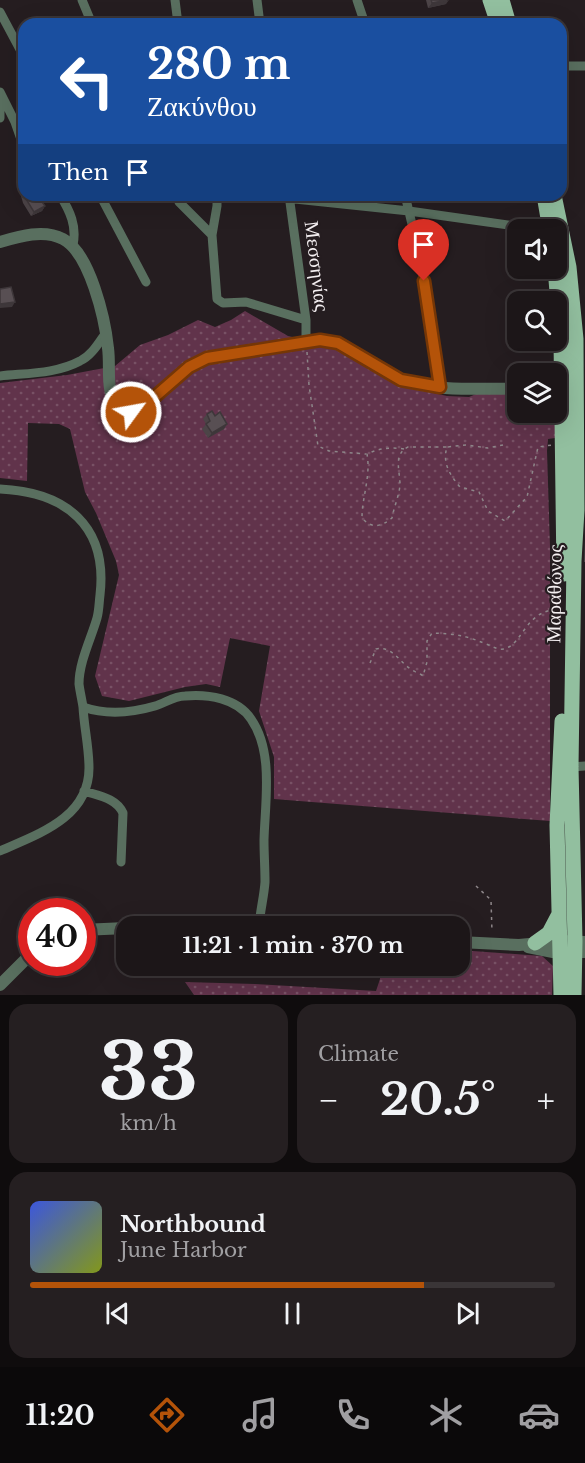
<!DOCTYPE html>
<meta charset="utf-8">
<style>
:root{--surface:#1c1618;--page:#251f21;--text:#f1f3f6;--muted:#a09fa2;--line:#3a3537;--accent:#b45309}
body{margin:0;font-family:"Libre Baskerville",serif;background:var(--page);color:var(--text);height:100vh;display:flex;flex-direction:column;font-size:22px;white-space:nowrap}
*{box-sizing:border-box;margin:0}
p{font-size:20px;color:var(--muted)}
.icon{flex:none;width:33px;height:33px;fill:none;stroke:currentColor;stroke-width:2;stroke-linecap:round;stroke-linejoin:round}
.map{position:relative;height:995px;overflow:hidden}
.drawer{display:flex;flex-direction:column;gap:9px;padding:9px;background:#0f0c0d;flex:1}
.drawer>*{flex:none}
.top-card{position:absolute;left:18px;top:18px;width:549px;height:183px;border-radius:18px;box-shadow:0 6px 24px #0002,0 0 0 2px var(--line);background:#1a4fa0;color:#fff;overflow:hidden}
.tools{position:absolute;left:507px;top:219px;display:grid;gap:12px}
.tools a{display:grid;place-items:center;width:60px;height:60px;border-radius:12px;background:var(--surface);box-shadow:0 6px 24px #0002,0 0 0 2px var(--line);font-size:30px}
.speed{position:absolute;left:18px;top:898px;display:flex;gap:12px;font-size:30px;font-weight:700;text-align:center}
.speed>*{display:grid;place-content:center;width:78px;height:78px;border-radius:50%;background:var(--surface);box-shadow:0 6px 24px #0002,0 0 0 2px var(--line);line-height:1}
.speed .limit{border:9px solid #d22;background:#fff;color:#111}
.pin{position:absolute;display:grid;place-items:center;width:51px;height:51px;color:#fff;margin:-62px -26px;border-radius:50% 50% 50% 0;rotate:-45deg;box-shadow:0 0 6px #0007}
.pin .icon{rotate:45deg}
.me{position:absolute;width:66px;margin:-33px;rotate:58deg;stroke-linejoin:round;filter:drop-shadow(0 0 4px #0008)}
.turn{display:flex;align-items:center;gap:21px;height:126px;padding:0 30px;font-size:27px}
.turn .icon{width:78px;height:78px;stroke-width:2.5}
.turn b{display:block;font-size:42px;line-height:51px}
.then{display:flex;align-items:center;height:57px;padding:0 30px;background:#0003;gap:12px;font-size:22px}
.big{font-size:45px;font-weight:800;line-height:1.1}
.drawer .tile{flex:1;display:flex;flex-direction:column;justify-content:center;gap:9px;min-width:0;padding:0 21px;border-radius:18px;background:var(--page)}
.drawer .dial{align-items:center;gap:0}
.dial b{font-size:78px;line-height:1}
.song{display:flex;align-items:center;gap:18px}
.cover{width:72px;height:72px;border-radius:9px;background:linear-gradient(135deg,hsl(230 70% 55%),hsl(70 70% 35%))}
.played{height:6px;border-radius:3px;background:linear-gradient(90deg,var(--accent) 75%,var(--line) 75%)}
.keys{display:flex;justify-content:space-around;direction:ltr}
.heat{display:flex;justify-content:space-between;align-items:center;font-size:33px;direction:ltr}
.drawer .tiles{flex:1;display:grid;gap:9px;grid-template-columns:1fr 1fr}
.tile:last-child{grid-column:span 2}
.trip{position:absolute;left:116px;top:916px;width:354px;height:60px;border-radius:18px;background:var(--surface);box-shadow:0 6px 24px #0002,0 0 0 2px var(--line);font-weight:800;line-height:60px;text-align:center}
.dock{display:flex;height:96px;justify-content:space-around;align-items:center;background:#0b090a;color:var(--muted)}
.dock .icon{width:42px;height:42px}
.dock .selected{color:var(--accent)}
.dock b{font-size:27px;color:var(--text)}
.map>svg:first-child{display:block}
.grass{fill:url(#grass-dots)}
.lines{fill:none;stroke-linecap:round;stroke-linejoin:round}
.path{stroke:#8d8689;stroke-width:1.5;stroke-dasharray:3 4.5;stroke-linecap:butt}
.minor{stroke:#596f5f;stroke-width:9}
.tertiary{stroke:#596f5f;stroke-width:12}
.primary{stroke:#92bf9f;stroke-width:15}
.wall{fill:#4c4447}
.shaded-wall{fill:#3e373a}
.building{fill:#584f53;stroke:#3e373a;stroke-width:1.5}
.route-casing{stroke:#753606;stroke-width:15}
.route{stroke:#b45309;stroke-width:10}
.labels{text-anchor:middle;stroke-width:4.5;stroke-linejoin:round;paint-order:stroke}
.street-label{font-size:20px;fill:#f4eff1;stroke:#251d20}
</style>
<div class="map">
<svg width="585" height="995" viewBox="0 0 585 995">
<defs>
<pattern id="grass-dots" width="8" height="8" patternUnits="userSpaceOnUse" patternTransform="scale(1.5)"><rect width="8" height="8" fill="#61334b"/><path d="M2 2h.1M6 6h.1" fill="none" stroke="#785165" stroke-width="1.8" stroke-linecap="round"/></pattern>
</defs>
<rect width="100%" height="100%" fill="#251d20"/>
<!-- grass -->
<path class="grass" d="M 245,311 L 288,336 L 338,347 L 407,387 L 447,396 L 469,397 L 483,391 L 517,396 L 518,412 L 555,413 L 555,438 L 548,439 L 547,451 L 550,547 L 550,821 L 274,799 L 274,757 L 259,711 L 270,646 L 230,638 L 220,687 L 206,684 L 185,687 L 129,701 L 102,696 L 95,676 L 119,575 L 116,561 L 96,513 L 85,492 L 70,429 L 59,424 L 28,423 L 27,481 L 0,478 L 0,383 L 67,375 L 115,366 L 140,345 L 168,335 L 198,320 L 215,327 L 231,320 Z
M 459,950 L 542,956 L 553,966 L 552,995 L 194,995 L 185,982 L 255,984 L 376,991 L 380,979 L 380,966 L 459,966 Z"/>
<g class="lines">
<!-- path -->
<path class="path" d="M 307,352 L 309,385 L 318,446 L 329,451 L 366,454
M 503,445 L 488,448 L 466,445 L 447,447 C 442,463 450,475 460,487 L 479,492 L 488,511 L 505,521 L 527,497 L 538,447 L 552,445
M 404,449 C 391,447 379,448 367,454 C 371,476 362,497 362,518 C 372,529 381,527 392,518 C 394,507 399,496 400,485 C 400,471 393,454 408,447 L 446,447
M 370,663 L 376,649 C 393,645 401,665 414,671 C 417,673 421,674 423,676 L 427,662 L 427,641 L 432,633 C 454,634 465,635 486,644 C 492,646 497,650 504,649 C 524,644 526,606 563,610
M 476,886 L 491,900 L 492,932"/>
<!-- minor -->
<path class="minor" d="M 82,0 L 92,24
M 175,0 L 178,24
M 257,0 L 260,24
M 357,0 L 365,24
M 0,12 L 24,57
M 561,66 L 585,66
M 0,92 L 15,122 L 24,148
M 0,102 L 0,118
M 60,195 C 70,211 77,226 73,245
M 100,195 L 146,282
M 180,195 L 179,202 L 212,235
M 217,195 L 217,206 L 212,235 L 217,299 L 223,303 L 246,302 L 306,320
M 257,195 L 409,211 L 543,230
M 289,195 L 306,320 L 306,342
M 405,195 L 421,262 L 440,386
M 0,376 C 26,373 56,374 80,361 C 91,356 98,344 105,334
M 0,489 C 66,492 108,526 100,595 C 99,603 99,611 97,618 C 91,639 79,662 79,684 C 80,692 82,700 83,707 C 106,715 131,713 155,706 C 165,703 174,696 185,696 C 208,694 237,698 251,719 C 274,752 265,802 264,840 C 264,854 265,868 265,882 C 264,897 260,911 259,927
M 571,767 L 585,766
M 84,791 C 99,796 116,798 123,813 L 121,862
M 0,851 C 38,834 89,818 89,768 C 89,747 84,727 83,707"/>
<!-- tertiary -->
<path class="tertiary" d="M 0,242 C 20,236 44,229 63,239 C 90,253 105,319 108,348 C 111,370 104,392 120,410 L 131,412 L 143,407 L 189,367 L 207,358 L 320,340 C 351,341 374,370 402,380 C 438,392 481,388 518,389
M 82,930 L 126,928
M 459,942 L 519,945 L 561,941 L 585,942
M 528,947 L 553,952 L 585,952
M 0,985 L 32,953"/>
<!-- primary -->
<path class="primary" d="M 490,0 L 498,24
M 502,0 L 509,24
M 544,195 L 550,230
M 554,195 L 569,267 L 576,339 L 577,510 L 574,561 L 571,767 L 575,941 L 574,995
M 555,268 L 561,340 L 564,574
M 535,943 L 549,933 L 559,914
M 561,995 L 557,825 L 562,721"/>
</g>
<!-- wall -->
<path class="wall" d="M 426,0 L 447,0 L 446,4 L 428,8 Z
M 24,178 L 24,195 L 37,195 L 45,206 L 42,211 L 31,216 L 23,203 L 18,185 Z
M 207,414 L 215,416 L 227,424 L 224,429 L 208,438 L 202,429 L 206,424 L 203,419 Z
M 585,540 L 585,562 L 584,562 Z"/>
<!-- shaded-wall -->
<path class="shaded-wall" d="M 449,0 L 446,4 L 428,8 L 432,3 Z
M 45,206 L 42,211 L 31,216 L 34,212 Z
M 15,302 L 12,307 L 0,308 L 0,304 Z
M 227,424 L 224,429 L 208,438 L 212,433 Z"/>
<!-- building -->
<path class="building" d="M 431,0 L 447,0 L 432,3 Z
M 24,178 L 24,190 L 21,181 Z
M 25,195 L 37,195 L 45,206 L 34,212 L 26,199 Z
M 11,287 L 15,302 L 0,304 L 0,289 Z
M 212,411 L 215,416 L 220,412 L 227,424 L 212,433 L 206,424 L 210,421 L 207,414 Z"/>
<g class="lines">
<defs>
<path id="route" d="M 131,412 L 143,407 L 189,367 L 207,358 L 320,340 L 338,343 L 401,380 L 440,387 L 424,281"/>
</defs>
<!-- route casing -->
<use href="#route" class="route-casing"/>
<!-- route -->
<use href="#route" class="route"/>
</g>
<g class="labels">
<!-- street labels -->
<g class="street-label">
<text transform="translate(317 266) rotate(83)" y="7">Μεσσηνίας</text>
<text transform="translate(554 594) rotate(-89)" y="7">Μαραθώνος</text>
</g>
</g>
</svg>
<div class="tools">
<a><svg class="icon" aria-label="sound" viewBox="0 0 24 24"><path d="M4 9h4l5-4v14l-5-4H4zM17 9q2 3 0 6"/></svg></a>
<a><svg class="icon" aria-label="search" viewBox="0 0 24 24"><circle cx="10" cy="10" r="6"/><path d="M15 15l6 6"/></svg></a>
<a><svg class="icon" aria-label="layers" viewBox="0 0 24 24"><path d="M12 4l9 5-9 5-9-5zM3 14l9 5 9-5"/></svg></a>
</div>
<div class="speed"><div class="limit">40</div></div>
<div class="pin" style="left:424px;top:281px;background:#d93025"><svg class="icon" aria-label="arrive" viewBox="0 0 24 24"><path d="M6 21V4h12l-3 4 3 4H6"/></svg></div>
<svg class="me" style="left:131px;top:412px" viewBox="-20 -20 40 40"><circle r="17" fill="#b45309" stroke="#fff" stroke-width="3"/><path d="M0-11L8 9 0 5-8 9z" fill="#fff"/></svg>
<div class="trip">11:21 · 1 min · 370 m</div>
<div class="top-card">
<div class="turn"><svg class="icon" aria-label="left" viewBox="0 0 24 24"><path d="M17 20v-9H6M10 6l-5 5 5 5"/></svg><div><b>280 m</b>Ζακύνθου</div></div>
<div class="then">Then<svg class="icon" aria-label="arrive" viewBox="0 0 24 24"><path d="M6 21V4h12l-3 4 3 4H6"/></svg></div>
</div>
</div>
<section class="drawer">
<div class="tiles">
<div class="tile dial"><b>33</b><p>km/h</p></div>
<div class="tile"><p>Climate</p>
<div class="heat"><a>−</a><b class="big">20.5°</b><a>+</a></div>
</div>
<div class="tile">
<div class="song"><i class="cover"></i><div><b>Northbound</b><p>June Harbor</p></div></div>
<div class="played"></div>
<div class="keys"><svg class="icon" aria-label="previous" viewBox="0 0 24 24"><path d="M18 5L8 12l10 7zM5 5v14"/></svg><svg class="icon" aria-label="pause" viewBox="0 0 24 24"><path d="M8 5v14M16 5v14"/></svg><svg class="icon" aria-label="next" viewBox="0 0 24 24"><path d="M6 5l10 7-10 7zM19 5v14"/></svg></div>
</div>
</div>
</section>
<nav class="dock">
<b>11:20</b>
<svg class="icon selected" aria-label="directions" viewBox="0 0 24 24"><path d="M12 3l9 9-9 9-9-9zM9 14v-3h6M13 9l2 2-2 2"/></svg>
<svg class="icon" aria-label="music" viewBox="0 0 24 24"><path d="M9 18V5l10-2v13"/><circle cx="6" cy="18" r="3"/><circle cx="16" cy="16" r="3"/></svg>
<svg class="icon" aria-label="phone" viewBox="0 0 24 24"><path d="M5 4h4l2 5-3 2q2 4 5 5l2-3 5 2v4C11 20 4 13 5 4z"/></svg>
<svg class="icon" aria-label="climate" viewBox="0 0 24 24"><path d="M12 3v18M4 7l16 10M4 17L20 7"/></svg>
<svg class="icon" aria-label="car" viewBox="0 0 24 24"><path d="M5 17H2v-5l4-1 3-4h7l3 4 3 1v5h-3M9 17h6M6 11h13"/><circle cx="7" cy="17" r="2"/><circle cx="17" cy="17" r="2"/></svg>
</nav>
